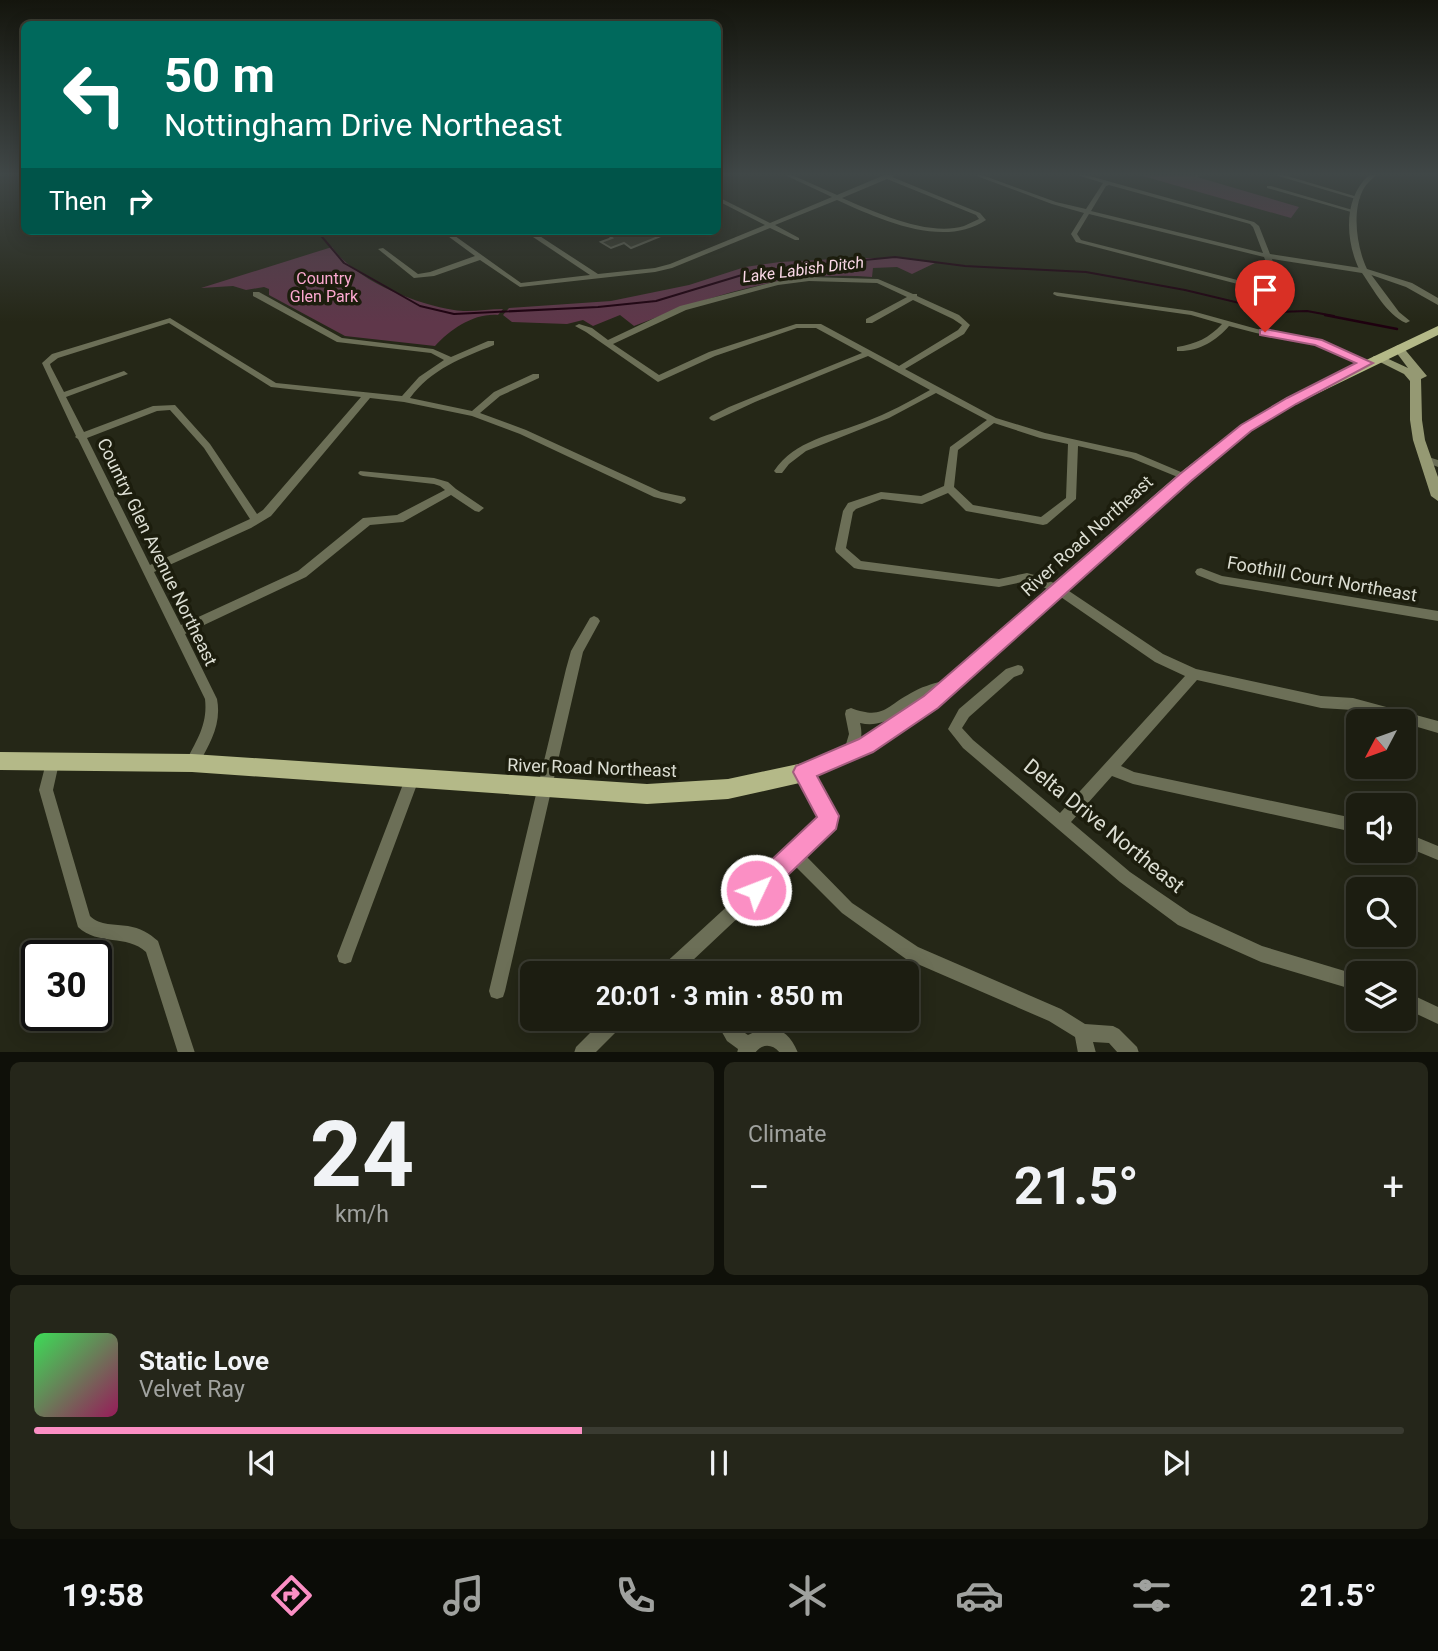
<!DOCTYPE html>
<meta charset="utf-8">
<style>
:root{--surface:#1c1d11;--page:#25261a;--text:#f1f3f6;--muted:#a0a29f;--line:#3a3b31;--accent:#fb8fc4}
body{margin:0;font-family:Roboto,sans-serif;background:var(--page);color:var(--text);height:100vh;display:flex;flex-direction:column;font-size:26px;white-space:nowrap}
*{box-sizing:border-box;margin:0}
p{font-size:23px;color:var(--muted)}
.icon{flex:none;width:38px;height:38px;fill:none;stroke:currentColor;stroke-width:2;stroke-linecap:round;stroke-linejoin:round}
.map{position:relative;height:1052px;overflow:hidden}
.side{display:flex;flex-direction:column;gap:10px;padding:10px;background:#0f1009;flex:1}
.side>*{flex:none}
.hud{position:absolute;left:21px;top:21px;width:700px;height:214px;border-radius:10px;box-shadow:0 4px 18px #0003,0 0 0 2px var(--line);background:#00695c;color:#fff;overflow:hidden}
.needle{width:46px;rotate:229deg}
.fabs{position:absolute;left:1346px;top:709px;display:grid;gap:14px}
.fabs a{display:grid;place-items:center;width:70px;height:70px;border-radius:10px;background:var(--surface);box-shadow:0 4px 18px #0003,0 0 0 2px var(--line);font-size:35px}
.speed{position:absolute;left:21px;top:940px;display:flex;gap:14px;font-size:35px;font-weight:700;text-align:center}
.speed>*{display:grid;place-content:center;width:91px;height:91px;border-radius:50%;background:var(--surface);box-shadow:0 4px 18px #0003,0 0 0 2px var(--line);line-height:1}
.speed .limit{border:4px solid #111;border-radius:10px;background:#fff;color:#111}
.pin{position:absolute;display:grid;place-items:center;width:60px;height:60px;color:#fff;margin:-72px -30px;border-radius:50% 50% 50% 0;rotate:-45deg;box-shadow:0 0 7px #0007}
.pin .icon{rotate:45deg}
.me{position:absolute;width:77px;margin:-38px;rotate:47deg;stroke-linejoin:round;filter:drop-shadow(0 0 5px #0008)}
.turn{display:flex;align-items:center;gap:24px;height:147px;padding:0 28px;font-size:32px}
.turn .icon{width:91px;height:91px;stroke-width:2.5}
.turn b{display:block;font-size:49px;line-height:60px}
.then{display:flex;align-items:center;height:66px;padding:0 28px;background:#0003;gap:14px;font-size:26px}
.big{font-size:52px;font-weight:700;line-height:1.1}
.side .card{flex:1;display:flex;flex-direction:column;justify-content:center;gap:10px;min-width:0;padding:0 24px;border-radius:10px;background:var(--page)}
.side .dial{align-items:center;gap:0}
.dial b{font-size:91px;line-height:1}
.song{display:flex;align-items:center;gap:21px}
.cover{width:84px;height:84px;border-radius:10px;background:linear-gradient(135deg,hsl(130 70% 55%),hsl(330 70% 35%))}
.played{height:7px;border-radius:4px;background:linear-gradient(90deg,var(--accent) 40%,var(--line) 40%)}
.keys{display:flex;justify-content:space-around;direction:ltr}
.heat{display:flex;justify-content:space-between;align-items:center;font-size:38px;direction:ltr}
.side .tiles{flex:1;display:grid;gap:10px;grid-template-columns:1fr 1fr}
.card:last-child{grid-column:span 2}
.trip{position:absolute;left:520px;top:961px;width:399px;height:70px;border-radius:10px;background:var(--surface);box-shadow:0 4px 18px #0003,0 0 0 2px var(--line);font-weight:700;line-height:70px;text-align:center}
.tab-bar{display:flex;height:112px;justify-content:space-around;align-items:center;background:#0b0c07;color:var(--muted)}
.tab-bar .icon{width:49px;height:49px}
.tab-bar .active{color:var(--accent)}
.tab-bar b{font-size:32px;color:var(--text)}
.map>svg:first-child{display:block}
.green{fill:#5f374a}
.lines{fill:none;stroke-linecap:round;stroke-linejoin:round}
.stream-far1{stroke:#1e000f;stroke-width:2}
.stream{stroke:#1e000f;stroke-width:2.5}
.building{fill:#3b3d2c;stroke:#666856;stroke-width:2}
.minor{fill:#6c6f57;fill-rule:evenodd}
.tertiary{fill:#6c6f57;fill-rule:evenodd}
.secondary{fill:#959973;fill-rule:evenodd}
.primary{fill:#b4b988;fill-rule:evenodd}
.route{fill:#fb8fc4;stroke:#a35d7f;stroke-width:2}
.labels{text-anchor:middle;stroke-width:7;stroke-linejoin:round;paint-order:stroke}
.far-water-label{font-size:16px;font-style:italic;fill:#fbd8e7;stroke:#1c1d0d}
.far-park-label{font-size:16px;fill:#fca9d0;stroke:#1c1d0d}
.street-label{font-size:18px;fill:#dcded3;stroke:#1c1d0d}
.near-street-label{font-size:21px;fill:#dcded3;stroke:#1c1d0d}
</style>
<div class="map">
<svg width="1438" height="1053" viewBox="0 0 1438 1053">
<rect width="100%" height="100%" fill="#252717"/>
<!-- green -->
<path class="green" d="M 1139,175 L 1190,175 L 1299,207 L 1291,218 Z
M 332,247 C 355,280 415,304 454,310 C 469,313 487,309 503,309 L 498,315 C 474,313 451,329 435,346 L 345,336 L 269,295 L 269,289 L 264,287 L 246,290 L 233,286 L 201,288 Z
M 854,258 L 907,258 L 935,263 L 912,274 L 897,267 L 873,268 L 872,277 C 787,270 712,295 634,326 L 620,315 L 593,326 L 583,320 L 567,324 L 512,322 L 503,315 L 509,308 L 611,301 L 689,285 L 745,267 L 780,262 Z"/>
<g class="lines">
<!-- stream-far1 -->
<path class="stream-far1" d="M 317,231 L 344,263 L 420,306 L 454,314 L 598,307 L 656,301 L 742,275 L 783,268 L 895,257 L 965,266 L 1086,272 L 1185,290 L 1277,312 L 1307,311 L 1334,316"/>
<!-- stream -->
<path class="stream" d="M 1325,315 L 1397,329"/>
</g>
<!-- building -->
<path class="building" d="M 602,231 L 673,231 L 631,248 L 624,243 L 611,248 L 601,242 L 612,238 Z"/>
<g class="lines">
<!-- minor -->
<path class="minor" d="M 785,175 L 792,175 L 837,195 L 882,176 L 883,175 L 894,175 L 892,177 L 980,213 L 986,220 C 943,249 879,219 837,200 L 775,225 L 799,238 L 799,240 L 795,240 L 770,228 L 672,268 L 655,272 L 520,287 L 480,260 L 434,276 L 414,278 L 378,249 L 383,248 L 418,274 L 430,272 L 475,256 L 441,231 L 448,231 L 521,283 L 590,275 L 524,231 L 532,231 L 598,274 L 655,268 L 670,264 L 765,225 L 718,201 L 718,197 L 770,223 L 832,197 ZM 887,179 L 976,215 L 979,219 C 974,221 969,224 964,226 C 928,237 875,212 842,198 Z
M 974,175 L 982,175 L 1056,202 L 1086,209 L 1103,183 L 1077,175 L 1086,175 L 1254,222 L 1259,226 L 1270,254 L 1367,269 L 1399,312 L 1410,321 L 1406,323 C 1386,314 1374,290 1362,273 L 1272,259 L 1281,282 L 1268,289 L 1253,288 L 1076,242 L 1071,234 L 1084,213 L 1052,204 ZM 1109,185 L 1250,224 L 1253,227 L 1263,253 L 1091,211 L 1106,186 ZM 1089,214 L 1264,257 L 1273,281 L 1267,285 L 1253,284 L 1081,240 L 1077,234 Z
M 1193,175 L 1200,175 L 1197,177 Z
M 1275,175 L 1284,175 L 1361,198 L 1356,199 Z
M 1267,186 L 1271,186 L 1356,211 L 1351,212 L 1267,188 Z
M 809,277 L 878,279 L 913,294 L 917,294 L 917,296 L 959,315 L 970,325 L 964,334 L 905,369 L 996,418 L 1045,433 L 1136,453 L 1188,475 L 1190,477 L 1185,480 L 1131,458 L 1078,446 L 1076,499 L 1047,524 L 1043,525 L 966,511 L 948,493 L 922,504 L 882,499 L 856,509 L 853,512 L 846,548 L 861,561 L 999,579 L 1027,573 L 1038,576 L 1063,587 L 1163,654 L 1196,669 L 1321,696 L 1353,698 L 1438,721 L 1438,733 L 1404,723 L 1404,721 L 1395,721 L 1353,710 L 1321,708 L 1197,680 L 1121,766 L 1134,772 L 1358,819 L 1358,833 L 1133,784 L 1112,776 L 1071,822 L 1130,872 L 1190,913 L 1262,946 L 1358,975 L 1358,991 L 1261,962 L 1178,925 L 1120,882 L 963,748 L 948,729 L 959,709 L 1006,669 L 1018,665 L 1022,666 L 1024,670 L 1022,674 L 1014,677 L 969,717 L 962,728 L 973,740 L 1060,813 L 1185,676 L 1155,662 L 1055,593 L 1035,583 L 1027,581 L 999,587 L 858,569 L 854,568 L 836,552 L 835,549 L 843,511 L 848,503 L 881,492 L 921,496 L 944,486 L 950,447 L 987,420 L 936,393 L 889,418 L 806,451 L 789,464 L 782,473 L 776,473 L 774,471 C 795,440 832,435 865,422 C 888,413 909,402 930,390 L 868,356 L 755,402 L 714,421 L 711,420 L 709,418 L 711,416 L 729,407 L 862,353 L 816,328 L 797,328 L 715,356 L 658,382 L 586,332 L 575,326 L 579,324 L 592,328 L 608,340 L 680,306 L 778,281 ZM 809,281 L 877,283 L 907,297 L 866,319 L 866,323 L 872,323 L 913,300 L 953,319 L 962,325 L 958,330 L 899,366 L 821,324 L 796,324 L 709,352 L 659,375 L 613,344 L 686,310 L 778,285 ZM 994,423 L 1040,438 L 1068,444 L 1066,498 L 1041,517 L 973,505 L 954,487 L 958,450 Z
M 253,292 L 259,292 L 342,338 L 433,349 L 451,357 L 488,341 L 494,341 L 494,345 C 462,358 431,369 410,398 L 472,411 L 494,392 L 533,374 L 539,374 L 539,378 L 500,396 L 480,413 L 526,430 L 661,492 L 685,497 L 686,500 L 681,504 L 654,497 L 520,434 L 472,416 L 404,402 L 370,398 L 271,516 L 251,528 L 154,572 L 181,625 L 298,571 L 363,518 L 397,515 L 445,490 L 440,486 L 434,484 L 363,476 L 360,475 L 358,473 L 360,471 L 434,478 L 448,482 L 456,489 L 484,508 L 479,512 L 475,511 L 451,495 L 403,522 L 370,525 L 306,577 L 185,634 L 217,699 C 222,725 209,745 197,767 L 192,769 L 187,767 L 185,763 C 196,741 208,725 205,699 L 78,439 L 75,437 L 76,436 L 42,363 L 52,354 L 170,318 L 276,383 L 402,396 L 419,377 L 444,360 L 431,353 L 337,342 L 253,296 ZM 169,323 L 271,387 L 361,397 L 263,510 L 257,514 L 210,444 L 175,405 L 153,406 L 84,432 L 66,397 L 128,374 L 124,371 L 121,372 L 64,392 L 51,367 L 50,364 L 58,358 ZM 170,410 L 204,448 L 250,519 L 150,565 L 87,438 L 157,411 Z
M 1054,292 L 1192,311 L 1257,329 L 1321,340 L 1371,363 L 1367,366 L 1364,365 L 1316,344 L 1256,333 L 1229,326 C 1216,341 1198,352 1177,351 L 1177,347 C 1196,344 1209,338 1222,324 L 1191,315 L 1057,296 L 1053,294 Z
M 1425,456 L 1438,460 L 1438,467 L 1422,461 L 1420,459 L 1422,457 Z
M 1201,568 L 1222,576 L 1438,611 L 1438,621 L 1220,584 L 1197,575 L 1195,572 L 1197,569 Z
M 594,616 L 598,618 L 600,621 L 583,652 L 505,991 L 503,997 L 497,999 L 491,997 L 489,991 L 566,669 L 571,651 L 590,618 Z
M 942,681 L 946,682 L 948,686 L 946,690 C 938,693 928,696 920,700 C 900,711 885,729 860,723 C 863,735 861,744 856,755 L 851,757 L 846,755 L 844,751 L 849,734 L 845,714 L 846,710 L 851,708 C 883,720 885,707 911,693 C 921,687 932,684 942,681 Z
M 52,757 L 57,759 L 59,763 L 53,790 L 90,916 C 100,926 115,924 128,926 C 140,928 149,933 158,941 L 195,1053 L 178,1053 L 146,952 C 127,934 98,946 78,927 L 39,790 L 47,759 Z
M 804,766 L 809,767 L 835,816 L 830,831 L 805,855 L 852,903 L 918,947 L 1061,1009 L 1085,1024 L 1113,1026 L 1119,1029 L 1137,1047 L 1139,1053 L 1118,1053 L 1109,1043 L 1093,1042 L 1096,1053 L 1078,1053 L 1075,1037 L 1049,1021 L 906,959 L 842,913 L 794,865 L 691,962 L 697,973 L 659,973 L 661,967 L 819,822 L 821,817 L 797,772 L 799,767 Z
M 412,773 L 417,774 L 419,779 L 353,956 L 351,962 L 345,964 L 339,962 L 337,956 L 405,779 L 407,774 Z
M 1404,832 L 1438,846 L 1438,860 L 1404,846 Z
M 1404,991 L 1438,1007 L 1438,1024 L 1404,1008 Z
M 605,1018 L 626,1018 L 624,1024 L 595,1053 L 574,1053 L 576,1047 Z
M 714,1018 L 732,1018 L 739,1029 L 748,1035 C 772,1024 788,1027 798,1053 L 780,1053 C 773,1044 762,1043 755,1053 L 737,1053 L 738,1049 L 727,1041 Z"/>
<!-- tertiary -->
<path class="tertiary" d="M 1369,175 L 1376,175 C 1371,180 1365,185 1362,192 C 1352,214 1357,248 1367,269 L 1412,283 L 1438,298 L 1438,305 L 1406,287 L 1360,271 C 1345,241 1343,198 1369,175 Z"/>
<!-- secondary -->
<path class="secondary" d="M 1398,345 L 1402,346 L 1427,376 L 1421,379 L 1422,420 L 1425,440 L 1438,477 L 1438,501 L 1431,496 L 1413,440 L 1410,420 L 1410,381 L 1404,374 L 1372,358 L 1374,356 L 1382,356 L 1408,368 L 1393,348 Z"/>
<!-- primary -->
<path class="primary" d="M 1438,326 L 1438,335 L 1296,404 L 1251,431 L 1190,481 L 938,708 L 873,751 L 804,782 L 728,799 L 647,804 L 192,772 L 0,770 L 0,752 L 192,754 L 647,784 L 728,779 L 803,763 L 859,739 L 924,696 L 1180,473 L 1241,425 L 1286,398 Z"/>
</g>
<!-- sky -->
<linearGradient id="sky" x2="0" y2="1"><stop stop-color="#14150d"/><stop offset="0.54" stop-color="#404747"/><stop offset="1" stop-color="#404747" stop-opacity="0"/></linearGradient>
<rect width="1438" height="322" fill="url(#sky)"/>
<!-- route -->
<path class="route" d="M 1265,329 L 1322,340 L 1373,363 L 1296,404 L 1251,431 L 1191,481 L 938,708 L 873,752 L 817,776 L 839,816 L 836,829 L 764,898 L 756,902 L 748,898 L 744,890 L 748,882 L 817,817 L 793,772 L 796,766 L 859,739 L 924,696 L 1180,474 L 1241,425 L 1287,398 L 1356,363 L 1315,345 L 1260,335 L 1260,330 Z"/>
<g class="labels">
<!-- far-water labels -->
<g class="far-water-label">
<text transform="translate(803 269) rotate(-7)" y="6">Lake Labish Ditch</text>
</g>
<!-- far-park labels -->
<g class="far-park-label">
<text x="324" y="284">Country<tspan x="324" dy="18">Glen Park</tspan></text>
</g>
<!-- street labels -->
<g class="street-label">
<text transform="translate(1087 536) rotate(-42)" y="6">River Road Northeast</text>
<text transform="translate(157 552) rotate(64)" y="6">Country Glen Avenue Northeast</text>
<text transform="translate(1322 579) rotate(10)" y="6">Foothill Court Northeast</text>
<text transform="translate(592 768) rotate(2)" y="6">River Road Northeast</text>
</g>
<!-- near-street labels -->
<g class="near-street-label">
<text transform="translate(1104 826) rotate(39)" y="7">Delta Drive Northeast</text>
</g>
</g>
</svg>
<div class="fabs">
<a><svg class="needle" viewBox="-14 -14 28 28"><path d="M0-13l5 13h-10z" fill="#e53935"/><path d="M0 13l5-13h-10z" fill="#a0a29f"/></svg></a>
<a><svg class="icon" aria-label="sound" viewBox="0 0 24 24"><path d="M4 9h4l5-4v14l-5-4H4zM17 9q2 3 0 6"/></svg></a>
<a><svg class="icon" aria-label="search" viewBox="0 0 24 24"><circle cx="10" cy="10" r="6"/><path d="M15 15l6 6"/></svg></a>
<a><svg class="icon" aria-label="layers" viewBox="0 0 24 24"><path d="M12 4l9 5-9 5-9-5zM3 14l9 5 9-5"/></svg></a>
</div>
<div class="speed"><div class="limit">30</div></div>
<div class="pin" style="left:1265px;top:332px;background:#d93025"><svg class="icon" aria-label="arrive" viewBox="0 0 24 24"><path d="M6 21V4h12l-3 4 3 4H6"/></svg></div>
<svg class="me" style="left:756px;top:890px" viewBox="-20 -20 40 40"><circle r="17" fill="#fb8fc4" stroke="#fff" stroke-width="3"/><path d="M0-11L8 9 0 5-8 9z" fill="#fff"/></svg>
<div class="trip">20:01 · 3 min · 850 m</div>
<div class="hud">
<div class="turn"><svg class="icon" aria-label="left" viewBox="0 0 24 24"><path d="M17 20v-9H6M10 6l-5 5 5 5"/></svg><div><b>50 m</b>Nottingham Drive Northeast</div></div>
<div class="then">Then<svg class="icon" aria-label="right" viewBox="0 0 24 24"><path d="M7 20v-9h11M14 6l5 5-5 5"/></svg></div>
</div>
</div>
<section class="side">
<div class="tiles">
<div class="card dial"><b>24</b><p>km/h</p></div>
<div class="card"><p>Climate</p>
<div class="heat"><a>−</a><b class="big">21.5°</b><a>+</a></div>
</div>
<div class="card">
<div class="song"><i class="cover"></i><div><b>Static Love</b><p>Velvet Ray</p></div></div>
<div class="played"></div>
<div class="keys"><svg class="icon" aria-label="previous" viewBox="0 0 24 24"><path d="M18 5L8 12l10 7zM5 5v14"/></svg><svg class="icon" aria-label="pause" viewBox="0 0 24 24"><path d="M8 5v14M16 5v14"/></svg><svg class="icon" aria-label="next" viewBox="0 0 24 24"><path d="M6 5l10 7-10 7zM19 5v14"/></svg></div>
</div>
</div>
</section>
<nav class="tab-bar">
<b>19:58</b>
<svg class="icon active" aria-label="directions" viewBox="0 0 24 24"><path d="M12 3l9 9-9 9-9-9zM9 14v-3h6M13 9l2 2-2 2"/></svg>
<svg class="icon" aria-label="music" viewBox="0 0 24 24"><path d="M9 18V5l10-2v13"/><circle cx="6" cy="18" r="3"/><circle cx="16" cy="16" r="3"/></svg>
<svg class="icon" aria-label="phone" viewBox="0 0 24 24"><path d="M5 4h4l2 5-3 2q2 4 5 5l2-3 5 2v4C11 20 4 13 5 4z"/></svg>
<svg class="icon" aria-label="climate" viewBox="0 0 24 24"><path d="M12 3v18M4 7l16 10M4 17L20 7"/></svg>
<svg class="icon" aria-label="car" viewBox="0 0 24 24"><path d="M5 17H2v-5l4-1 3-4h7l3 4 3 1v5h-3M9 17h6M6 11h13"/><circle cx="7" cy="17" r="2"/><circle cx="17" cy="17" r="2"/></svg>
<svg class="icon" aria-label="filters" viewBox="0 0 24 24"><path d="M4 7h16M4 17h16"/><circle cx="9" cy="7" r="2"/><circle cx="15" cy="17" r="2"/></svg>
<b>21.5°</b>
</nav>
